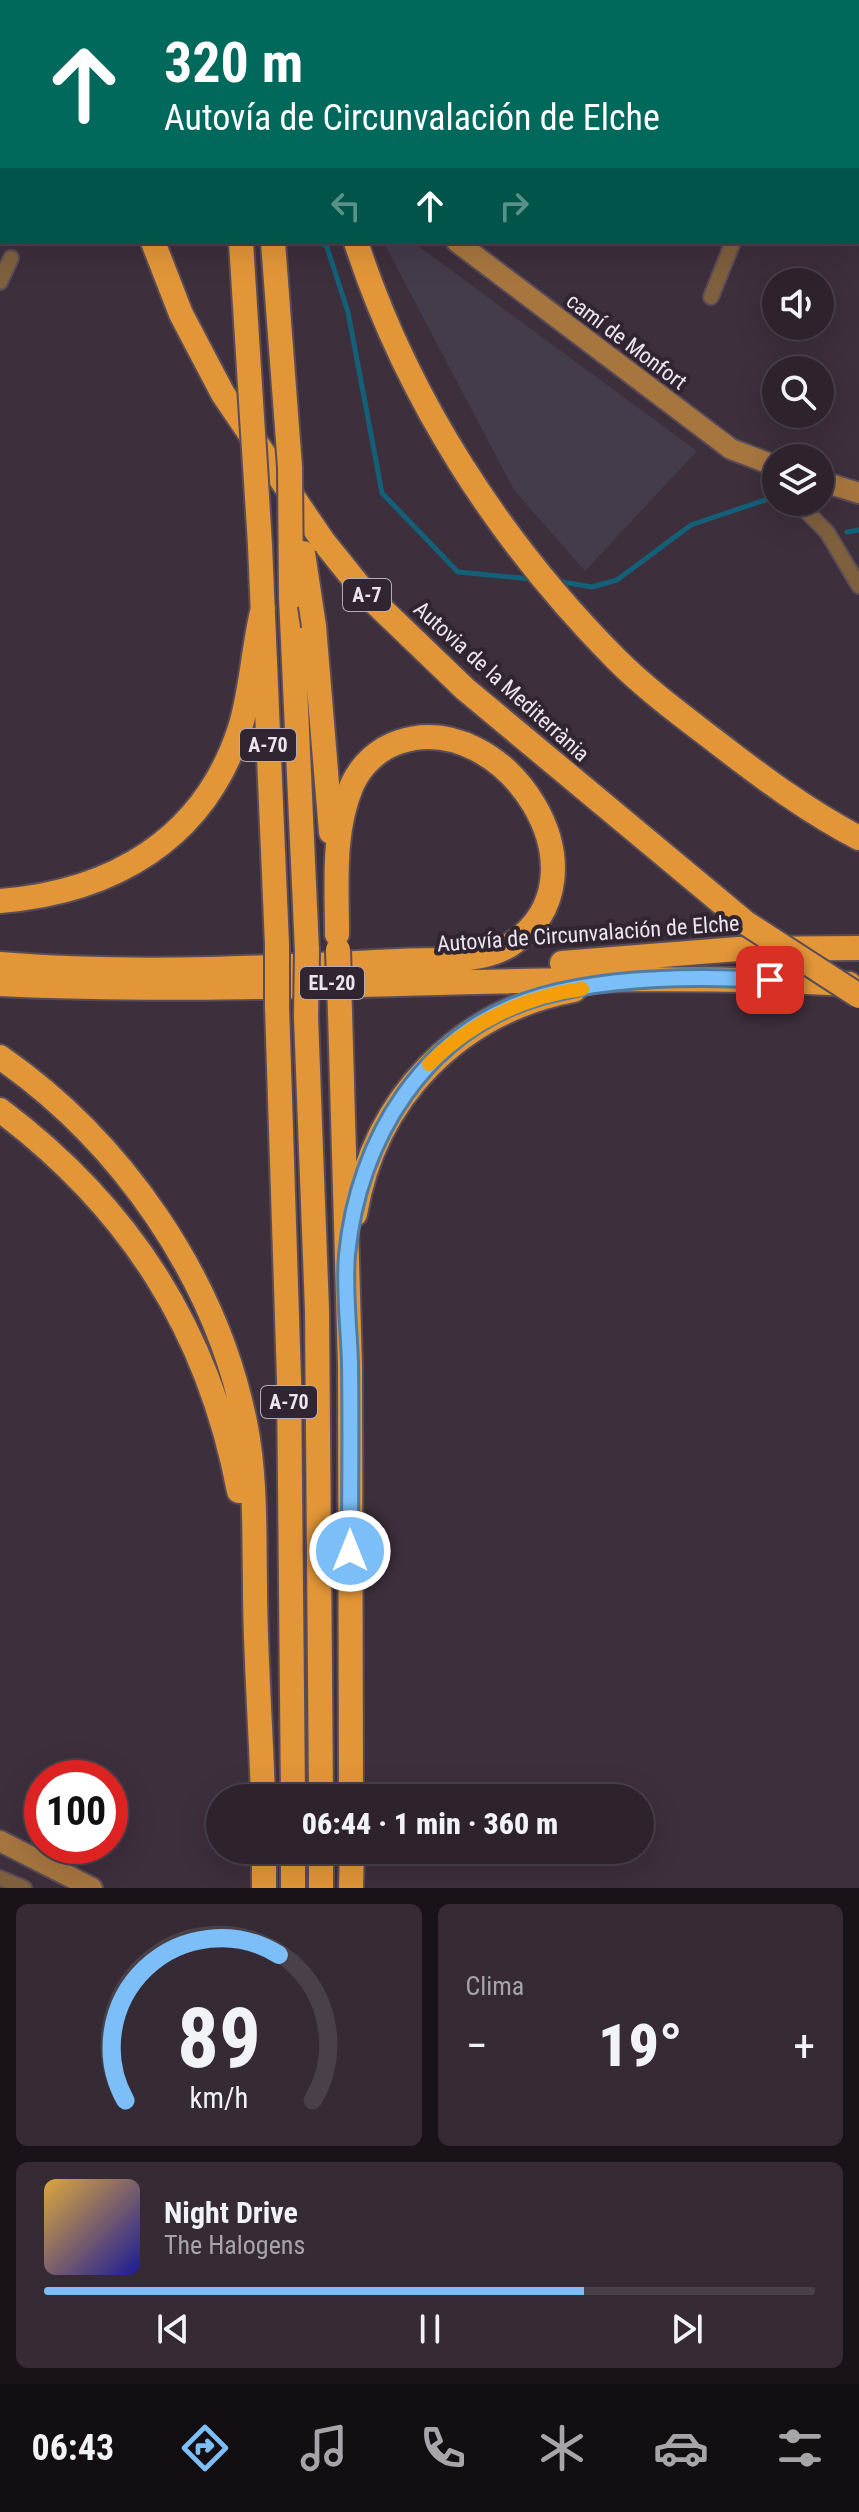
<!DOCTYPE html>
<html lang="es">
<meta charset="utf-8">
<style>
:root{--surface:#2e232d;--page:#362b35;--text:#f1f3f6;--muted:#a7a4aa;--line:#494049;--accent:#7bbef8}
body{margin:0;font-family:"Roboto Condensed",sans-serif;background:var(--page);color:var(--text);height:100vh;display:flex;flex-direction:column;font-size:30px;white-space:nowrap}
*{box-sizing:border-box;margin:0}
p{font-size:26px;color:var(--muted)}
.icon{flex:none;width:44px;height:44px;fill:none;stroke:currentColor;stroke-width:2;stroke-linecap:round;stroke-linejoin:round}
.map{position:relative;height:1888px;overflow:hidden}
.drawer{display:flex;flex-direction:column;gap:16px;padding:16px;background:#191319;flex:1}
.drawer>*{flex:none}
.banner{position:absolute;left:0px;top:0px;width:860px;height:244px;box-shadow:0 8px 32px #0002,0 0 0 2px var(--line);background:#00695c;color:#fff;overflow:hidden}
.controls{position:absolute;left:762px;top:268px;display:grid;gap:16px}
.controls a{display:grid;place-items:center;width:72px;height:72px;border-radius:50%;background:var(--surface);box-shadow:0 8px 32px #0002,0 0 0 2px var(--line);font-size:40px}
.speed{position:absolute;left:24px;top:1760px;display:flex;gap:16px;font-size:40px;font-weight:700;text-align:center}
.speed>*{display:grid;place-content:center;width:104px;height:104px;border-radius:50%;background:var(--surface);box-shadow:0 8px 32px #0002,0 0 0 2px var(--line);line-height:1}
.speed .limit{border:12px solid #d22;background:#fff;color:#111}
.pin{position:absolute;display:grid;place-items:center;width:68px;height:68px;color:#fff;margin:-34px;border-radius:16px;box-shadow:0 4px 12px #0006}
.me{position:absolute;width:88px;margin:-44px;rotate:0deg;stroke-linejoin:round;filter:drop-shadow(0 0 6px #0008)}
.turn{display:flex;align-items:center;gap:28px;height:168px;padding:0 32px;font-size:36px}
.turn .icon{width:104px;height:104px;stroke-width:2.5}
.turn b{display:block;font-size:56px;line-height:68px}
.lanes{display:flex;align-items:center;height:76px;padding:0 32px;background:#0003;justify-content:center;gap:40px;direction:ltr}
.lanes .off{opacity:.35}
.big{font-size:60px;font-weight:800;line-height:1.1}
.drawer .card{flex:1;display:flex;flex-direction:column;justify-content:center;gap:12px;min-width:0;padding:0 28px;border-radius:12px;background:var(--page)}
.drawer .dial{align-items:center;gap:0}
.dial svg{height:208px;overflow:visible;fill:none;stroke:var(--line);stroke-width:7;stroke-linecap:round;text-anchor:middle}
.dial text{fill:var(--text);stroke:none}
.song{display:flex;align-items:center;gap:24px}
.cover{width:96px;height:96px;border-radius:12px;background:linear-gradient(135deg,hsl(40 70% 55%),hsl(240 70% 35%))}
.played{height:8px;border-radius:4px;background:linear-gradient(90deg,var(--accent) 70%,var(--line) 70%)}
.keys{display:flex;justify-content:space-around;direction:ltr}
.heat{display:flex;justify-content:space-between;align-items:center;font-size:44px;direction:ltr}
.drawer .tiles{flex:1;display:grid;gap:16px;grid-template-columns:1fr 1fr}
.card:last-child{grid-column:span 2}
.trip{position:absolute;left:206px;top:1784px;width:448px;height:80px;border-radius:40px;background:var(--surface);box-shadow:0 8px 32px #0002,0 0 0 2px var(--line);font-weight:800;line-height:80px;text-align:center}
.menu{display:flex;height:128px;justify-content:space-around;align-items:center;background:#120e12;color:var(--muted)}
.menu .icon{width:56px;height:56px}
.menu .on{color:var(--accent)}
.menu b{font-size:36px;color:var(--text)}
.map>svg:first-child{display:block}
.industrial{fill:#443b4b}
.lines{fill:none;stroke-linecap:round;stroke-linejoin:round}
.stream{stroke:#136078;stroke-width:5}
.street-casing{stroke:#594c58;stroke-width:18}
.secondary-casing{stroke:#594c58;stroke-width:24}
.highway-casing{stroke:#594c58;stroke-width:28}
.street{stroke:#7e5f3e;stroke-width:14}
.secondary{stroke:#a7763f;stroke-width:20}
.highway{stroke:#e29638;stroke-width:24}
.highway-bridge-casing{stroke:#594c58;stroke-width:28;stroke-linecap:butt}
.highway-bridge{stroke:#e29638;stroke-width:24}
.route-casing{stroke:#507ca1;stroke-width:20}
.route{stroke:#7bbef8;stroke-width:14}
.slow{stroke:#f59e0b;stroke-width:14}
.labels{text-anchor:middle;stroke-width:8;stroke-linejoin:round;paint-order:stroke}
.shield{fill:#322532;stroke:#b5abb5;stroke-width:2}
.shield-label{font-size:20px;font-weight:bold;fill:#ede4ed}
.street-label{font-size:22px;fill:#ede4ed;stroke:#322532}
</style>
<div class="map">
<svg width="859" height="1888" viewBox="0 0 859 1888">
<rect width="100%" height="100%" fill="#3d2f3c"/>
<!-- industrial -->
<path class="industrial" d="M 389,242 L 413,242 L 697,451 L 585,571 L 514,490 L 385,245 Z"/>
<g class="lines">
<!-- stream -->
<path class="stream" d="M 18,0 L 19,2
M 321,242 L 327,247 L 348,312 L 382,493 L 458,572 L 531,579
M 847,532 L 859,530
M 557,581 L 592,587 L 617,580 L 691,525 L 768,499"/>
<defs>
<path id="street" d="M 441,2 L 444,0
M 550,2 L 551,0
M 831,2 L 832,0
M 0,282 L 11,258
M 711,297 L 733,242
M 767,463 L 776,481
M 797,502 L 827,532 L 859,586
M 0,1878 L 24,1888"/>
<path id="secondary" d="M 152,0 L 152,2
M 457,242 L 731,449 L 776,466
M 820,481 L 859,493
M 0,1841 L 92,1888"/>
<path id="highway" d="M 94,0 L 94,2
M 222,0 L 222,2
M 255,0 L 255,2
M 301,0 L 302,2
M 153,242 L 181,314 L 223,394 L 323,541 L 364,592 L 465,689 L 746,923
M 356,242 C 407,399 500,542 616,659 C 647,690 684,717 719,744 C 763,778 809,812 859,838
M 260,545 L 277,945
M 291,597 L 307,951
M 314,626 L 331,832
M 0,901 C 112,892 204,840 240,728 C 252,689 253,647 263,608
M 562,963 L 738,949 L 859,948
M 0,964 C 133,975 265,968 398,961 C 434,959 479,964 510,945 C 616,878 505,706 399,742 C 378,749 361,765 352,785 C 332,832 337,885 337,934
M 0,984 C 283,998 566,968 849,984
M 277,1006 L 289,1379 L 293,1798
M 340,1012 L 350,1366 L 351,1798
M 306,1017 L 317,1310 L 321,1798
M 0,1057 C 121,1141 215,1276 245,1422 C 256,1476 254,1531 255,1585 C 255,1656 261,1727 263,1798
M 0,1110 C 130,1208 208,1330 239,1491
M 355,1214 C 375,1098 458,1012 574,990
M 264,1850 L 264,1888
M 293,1850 L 293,1888
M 321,1850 L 321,1888
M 351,1888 L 352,1850"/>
</defs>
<!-- street casing -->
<use href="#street" class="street-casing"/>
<!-- secondary casing -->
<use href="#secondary" class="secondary-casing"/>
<!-- highway casing -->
<use href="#highway" class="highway-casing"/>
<!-- street -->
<use href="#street" class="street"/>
<!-- secondary -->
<use href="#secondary" class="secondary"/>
<!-- highway -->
<use href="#highway" class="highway"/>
<defs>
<path id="highway-bridge" d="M 241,242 L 260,545
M 273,242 L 290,467 L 291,597
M 303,553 L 314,626
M 746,923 L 859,996
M 277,945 L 277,1006
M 338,950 L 340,1012
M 306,1017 L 307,951"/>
</defs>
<!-- highway-bridge casing -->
<use href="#highway-bridge" class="highway-bridge-casing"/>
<!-- highway-bridge -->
<use href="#highway-bridge" class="highway-bridge"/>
</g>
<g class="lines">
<defs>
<path id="route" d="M 350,1551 C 350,1488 351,1426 350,1363 C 349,1328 344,1290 347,1255 C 358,1139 425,1029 542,996 C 610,977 699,976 770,980"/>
</defs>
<!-- route casing -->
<use href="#route" class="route-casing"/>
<!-- route -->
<use href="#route" class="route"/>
<!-- slow -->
<path class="slow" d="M 429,1064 C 470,1023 525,996 582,989"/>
</g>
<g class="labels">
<!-- shield labels -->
<g class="shield">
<rect x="343" y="579" width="48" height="32" rx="6"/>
<rect x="240" y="729" width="56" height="32" rx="6"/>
<rect x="300" y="967" width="64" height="32" rx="6"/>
<rect x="261" y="1386" width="56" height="32" rx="6"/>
</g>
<g class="shield-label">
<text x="367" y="602">A-7</text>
<text x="268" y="752">A-70</text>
<text x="332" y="990">EL-20</text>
<text x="289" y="1409">A-70</text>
</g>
<!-- street labels -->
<g class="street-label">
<text transform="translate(627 341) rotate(37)" y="8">camí de Monfort</text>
<text transform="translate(502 681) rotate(42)" y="8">Autovia de la Mediterrània</text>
<text transform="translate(588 933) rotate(-4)" y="8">Autovía de Circunvalación de Elche</text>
</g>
</g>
</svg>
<div class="controls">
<a><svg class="icon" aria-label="sound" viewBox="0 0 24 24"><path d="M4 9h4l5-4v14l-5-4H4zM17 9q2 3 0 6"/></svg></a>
<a><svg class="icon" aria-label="search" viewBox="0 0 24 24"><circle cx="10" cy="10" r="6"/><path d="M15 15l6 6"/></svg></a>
<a><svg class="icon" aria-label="layers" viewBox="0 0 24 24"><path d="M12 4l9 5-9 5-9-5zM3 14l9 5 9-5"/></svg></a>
</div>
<div class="speed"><div class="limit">100</div></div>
<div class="pin" style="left:770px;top:980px;background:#d93025"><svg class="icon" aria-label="arrive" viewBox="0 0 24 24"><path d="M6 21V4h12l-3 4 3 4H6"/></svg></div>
<svg class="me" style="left:350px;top:1551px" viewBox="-20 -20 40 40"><circle r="17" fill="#7bbef8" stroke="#fff" stroke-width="3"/><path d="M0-11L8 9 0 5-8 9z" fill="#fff"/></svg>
<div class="trip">06:44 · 1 min · 360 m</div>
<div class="banner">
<div class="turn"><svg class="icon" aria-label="ahead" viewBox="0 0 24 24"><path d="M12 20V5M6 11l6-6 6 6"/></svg><div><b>320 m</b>Autovía de Circunvalación de Elche</div></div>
<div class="lanes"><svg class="icon off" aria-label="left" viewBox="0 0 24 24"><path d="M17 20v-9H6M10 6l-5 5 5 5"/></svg><svg class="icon" aria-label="ahead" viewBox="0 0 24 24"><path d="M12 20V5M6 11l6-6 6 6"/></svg><svg class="icon off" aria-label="right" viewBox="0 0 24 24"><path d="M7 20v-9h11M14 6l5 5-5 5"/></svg></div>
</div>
</div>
<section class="drawer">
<div class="tiles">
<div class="card dial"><svg viewBox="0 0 100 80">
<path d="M14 69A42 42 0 1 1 86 69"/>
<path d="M14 69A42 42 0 0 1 73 13" stroke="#7bbef8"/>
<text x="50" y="56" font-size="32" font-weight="700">89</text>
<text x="50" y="72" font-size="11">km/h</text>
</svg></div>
<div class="card"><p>Clima</p>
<div class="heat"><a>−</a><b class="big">19°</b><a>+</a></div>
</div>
<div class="card">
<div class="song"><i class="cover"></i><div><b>Night Drive</b><p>The Halogens</p></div></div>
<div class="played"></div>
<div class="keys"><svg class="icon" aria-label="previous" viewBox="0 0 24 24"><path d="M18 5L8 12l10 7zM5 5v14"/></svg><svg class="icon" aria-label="pause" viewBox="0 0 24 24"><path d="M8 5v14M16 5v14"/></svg><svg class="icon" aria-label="next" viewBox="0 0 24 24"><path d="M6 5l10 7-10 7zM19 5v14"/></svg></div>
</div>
</div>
</section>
<nav class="menu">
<b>06:43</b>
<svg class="icon on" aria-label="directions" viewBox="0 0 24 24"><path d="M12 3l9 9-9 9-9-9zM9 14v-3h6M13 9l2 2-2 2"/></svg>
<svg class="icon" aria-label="music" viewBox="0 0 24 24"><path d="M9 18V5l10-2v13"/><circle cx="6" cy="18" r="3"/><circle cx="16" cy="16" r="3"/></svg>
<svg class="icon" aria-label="phone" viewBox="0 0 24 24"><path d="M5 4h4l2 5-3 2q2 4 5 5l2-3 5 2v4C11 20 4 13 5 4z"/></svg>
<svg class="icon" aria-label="climate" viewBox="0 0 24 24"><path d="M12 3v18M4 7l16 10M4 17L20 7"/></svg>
<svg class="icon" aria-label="car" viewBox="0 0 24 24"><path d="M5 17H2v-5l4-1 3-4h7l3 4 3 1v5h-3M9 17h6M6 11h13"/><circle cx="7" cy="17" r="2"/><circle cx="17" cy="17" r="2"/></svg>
<svg class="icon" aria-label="filters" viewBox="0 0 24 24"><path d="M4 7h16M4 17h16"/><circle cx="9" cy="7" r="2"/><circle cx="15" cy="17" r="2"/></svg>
</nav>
